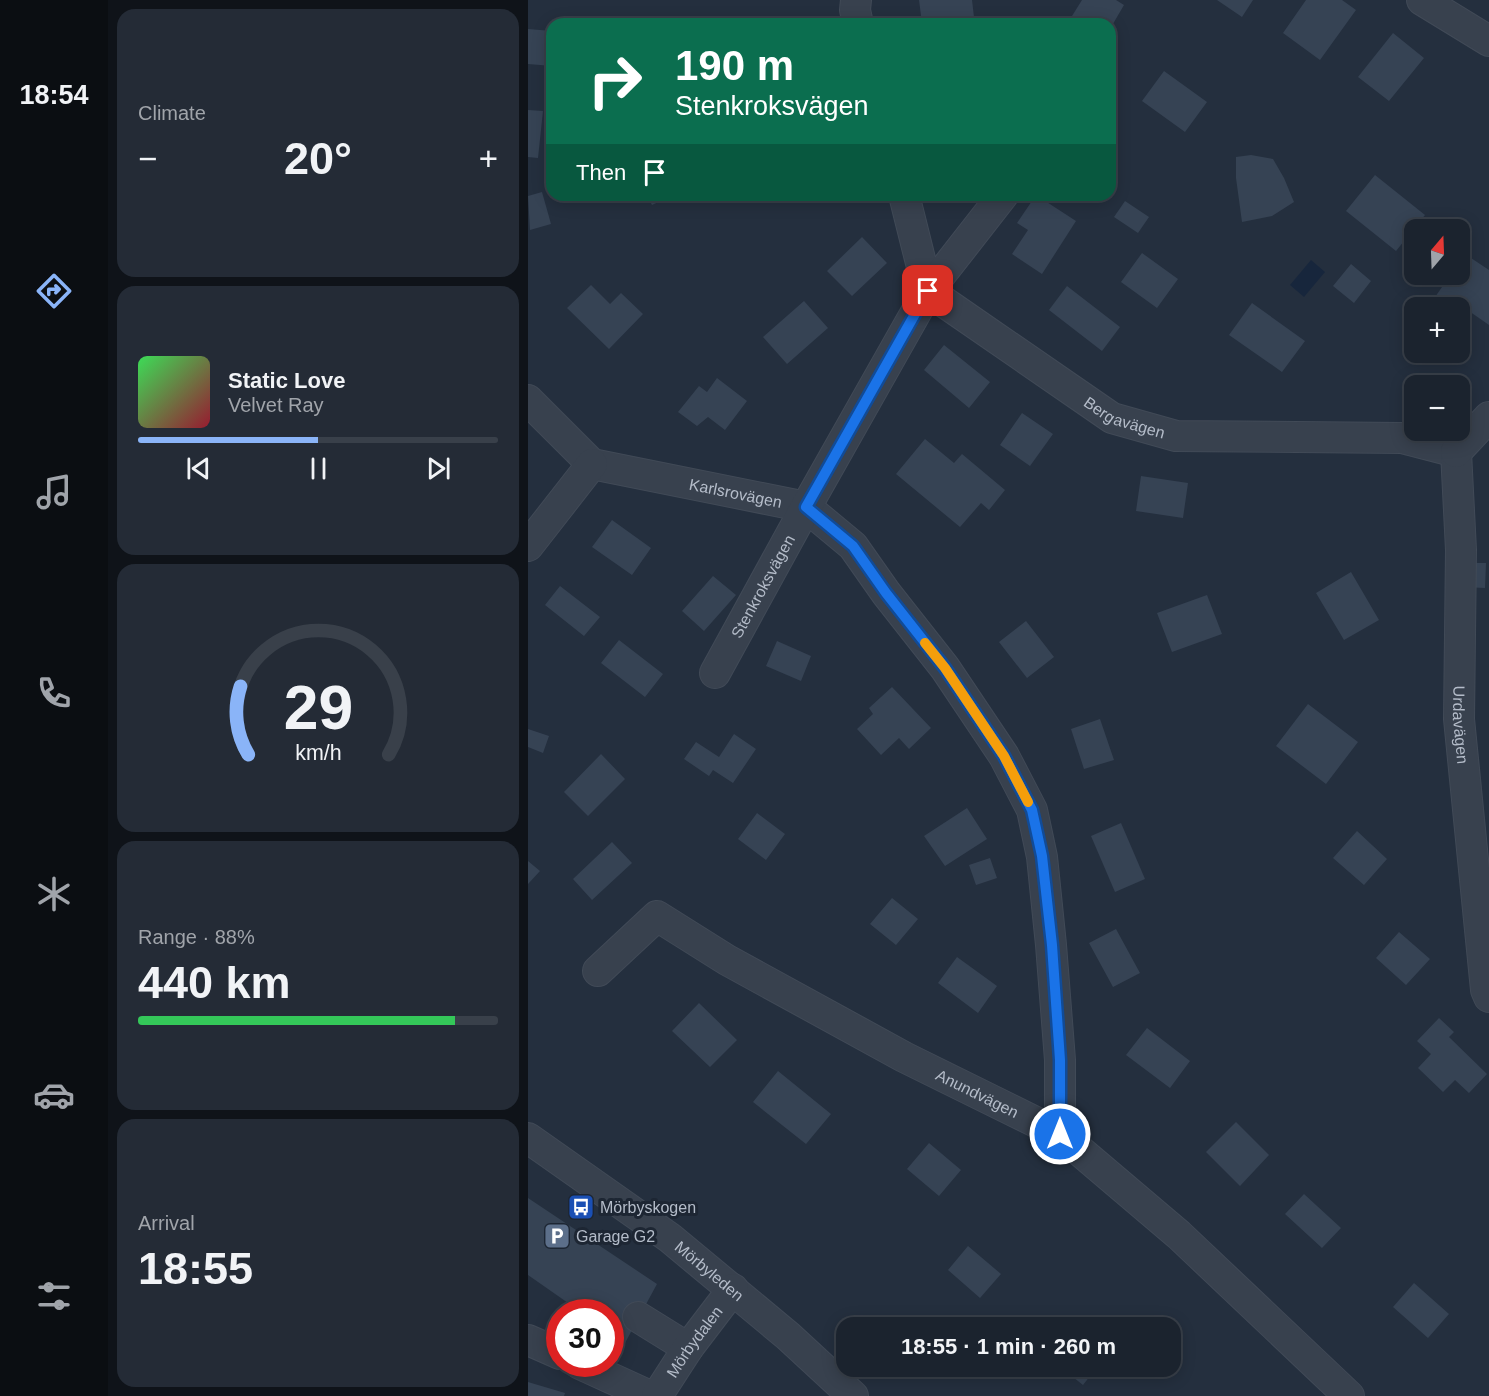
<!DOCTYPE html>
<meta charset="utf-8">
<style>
:root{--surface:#1b232e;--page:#242b36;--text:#f1f3f6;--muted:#a0a4aa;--line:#39404a;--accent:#8ab4f8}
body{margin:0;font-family:Arial,sans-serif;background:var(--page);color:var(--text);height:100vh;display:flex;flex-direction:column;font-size:22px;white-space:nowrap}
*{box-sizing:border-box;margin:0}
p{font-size:20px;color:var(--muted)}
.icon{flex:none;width:33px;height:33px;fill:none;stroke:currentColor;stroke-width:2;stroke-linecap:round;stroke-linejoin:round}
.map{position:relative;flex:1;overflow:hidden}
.panel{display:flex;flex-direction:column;gap:9px;padding:9px;background:#0f1319;width:420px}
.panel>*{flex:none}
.banner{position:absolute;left:18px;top:18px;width:570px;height:183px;border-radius:18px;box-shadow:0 3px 15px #0003,0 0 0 2px var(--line);background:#0b6e4f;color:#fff;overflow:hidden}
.needle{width:39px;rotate:19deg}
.controls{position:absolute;left:876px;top:219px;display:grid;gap:12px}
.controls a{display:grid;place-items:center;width:66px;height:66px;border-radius:12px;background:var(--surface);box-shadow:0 3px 15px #0003,0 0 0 2px var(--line);font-size:30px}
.speed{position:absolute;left:18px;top:1299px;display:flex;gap:12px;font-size:30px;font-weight:700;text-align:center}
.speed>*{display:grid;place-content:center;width:78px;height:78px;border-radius:50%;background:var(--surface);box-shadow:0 3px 15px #0003,0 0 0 2px var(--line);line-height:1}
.speed .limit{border:9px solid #d22;background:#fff;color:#111}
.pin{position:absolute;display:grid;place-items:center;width:51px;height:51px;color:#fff;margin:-26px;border-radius:12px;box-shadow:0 3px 9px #0006}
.me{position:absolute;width:66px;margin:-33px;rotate:0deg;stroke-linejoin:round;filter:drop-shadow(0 0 4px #0008)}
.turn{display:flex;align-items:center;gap:21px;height:126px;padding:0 30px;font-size:27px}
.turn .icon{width:78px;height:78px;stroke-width:2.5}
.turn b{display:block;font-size:42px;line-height:51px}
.then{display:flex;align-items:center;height:57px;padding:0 30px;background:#0003;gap:12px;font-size:22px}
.big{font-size:45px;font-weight:700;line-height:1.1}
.panel .widget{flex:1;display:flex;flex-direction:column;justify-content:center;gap:9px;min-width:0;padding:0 21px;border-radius:18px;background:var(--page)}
.panel .dial{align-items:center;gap:0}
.dial svg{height:156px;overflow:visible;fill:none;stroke:var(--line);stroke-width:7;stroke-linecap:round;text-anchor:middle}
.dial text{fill:var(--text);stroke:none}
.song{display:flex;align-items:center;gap:18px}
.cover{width:72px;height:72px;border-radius:9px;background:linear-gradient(135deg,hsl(130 70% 55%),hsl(350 70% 35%))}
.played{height:6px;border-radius:3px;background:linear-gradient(90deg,var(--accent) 50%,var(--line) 50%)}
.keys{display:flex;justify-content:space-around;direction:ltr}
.heat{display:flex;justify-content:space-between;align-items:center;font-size:33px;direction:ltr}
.charge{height:9px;border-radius:4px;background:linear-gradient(90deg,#34c759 88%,var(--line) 0)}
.trip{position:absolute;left:308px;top:1317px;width:345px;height:60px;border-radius:18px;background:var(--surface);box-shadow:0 3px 15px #0003,0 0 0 2px var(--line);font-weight:700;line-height:60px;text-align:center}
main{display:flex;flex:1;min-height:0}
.dock{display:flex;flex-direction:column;width:108px;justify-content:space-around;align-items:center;background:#0b0e12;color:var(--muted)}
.dock .icon{width:42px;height:42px}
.dock .on{color:var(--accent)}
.dock b{font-size:27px;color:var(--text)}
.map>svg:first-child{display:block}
.water{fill:#17263c}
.building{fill:#364354}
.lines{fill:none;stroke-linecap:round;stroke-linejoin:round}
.minor-casing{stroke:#414a57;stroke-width:32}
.minor{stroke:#38414e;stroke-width:30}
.route-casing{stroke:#114b97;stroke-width:15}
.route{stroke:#1a73e8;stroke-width:10}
.slow{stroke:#f59e0b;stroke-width:10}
.labels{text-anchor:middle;stroke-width:6;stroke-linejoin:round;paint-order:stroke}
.street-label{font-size:16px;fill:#b4bcc9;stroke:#1d2633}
.poi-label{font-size:16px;fill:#b4bcc9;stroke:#1d2633;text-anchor:start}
</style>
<main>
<nav class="dock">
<b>18:54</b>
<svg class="icon on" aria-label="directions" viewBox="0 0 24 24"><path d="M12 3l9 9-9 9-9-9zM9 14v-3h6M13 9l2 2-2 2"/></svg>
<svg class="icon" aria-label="music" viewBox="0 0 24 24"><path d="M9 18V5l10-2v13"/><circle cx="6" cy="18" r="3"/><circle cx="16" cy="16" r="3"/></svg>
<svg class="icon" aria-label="phone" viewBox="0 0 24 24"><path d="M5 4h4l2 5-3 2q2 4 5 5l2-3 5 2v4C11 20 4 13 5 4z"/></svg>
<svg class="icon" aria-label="climate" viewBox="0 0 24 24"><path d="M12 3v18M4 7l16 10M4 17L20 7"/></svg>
<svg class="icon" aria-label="car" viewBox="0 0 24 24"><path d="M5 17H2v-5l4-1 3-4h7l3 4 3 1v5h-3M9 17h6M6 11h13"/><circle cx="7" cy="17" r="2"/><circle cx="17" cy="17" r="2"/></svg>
<svg class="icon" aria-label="filters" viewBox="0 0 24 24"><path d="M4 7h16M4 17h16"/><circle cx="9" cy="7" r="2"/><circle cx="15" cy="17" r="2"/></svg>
</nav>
<section class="panel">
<div class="widget"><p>Climate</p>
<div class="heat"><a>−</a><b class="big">20°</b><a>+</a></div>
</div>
<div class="widget">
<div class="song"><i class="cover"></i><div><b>Static Love</b><p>Velvet Ray</p></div></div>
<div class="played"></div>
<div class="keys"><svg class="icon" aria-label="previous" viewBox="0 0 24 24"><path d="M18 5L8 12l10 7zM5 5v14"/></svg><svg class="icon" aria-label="pause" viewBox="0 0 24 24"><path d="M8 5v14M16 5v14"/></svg><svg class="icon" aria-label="next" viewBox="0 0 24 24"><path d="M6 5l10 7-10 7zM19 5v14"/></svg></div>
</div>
<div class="widget dial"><svg viewBox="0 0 100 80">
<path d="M14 69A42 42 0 1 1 86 69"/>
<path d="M14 69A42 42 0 0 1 10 34" stroke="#8ab4f8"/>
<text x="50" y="56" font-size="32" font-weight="700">29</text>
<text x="50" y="72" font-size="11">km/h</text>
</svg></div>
<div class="widget"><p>Range · 88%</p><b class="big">440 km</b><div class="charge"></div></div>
<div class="widget"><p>Arrival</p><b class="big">18:55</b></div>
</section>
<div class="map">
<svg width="961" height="1396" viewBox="0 0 961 1396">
<rect width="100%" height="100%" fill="#242f3e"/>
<!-- water -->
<path class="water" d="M 783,260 L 797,272 L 776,297 L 762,285 Z"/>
<!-- building -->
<path class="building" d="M 391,0 L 444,0 L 446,17 L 394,23 Z
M 554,0 L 588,0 L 596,5 L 582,29 L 582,24 L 539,24 Z
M 689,0 L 725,0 L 714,17 Z
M 778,0 L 814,0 L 828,10 L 792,60 L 755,33 Z
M 0,29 L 24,31 L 24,66 L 0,64 Z
M 865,33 L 896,58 L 861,101 L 830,77 Z
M 636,71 L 679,102 L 657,132 L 614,101 Z
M 0,110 L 15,111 L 10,158 L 0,157 Z
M 723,155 L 745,159 L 756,178 L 766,202 L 744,216 L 714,222 L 708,178 L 708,157 Z
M 847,175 L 897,215 L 868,251 L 818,211 Z
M 14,192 L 23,224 L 2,230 L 0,196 Z
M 119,195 L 145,195 L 124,205 Z
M 508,195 L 548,221 L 514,274 L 484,254 L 500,230 L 489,223 Z
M 597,201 L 621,217 L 610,233 L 586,217 Z
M 334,237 L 359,263 L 324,296 L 299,271 Z
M 614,253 L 650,279 L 629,308 L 593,282 Z
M 937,254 L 961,270 L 961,325 L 938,309 L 932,318 L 932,308 L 917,308 L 905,300 L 923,274 L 932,274 L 932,262 Z
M 823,264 L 843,281 L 826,303 L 805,286 Z
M 63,285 L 82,304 L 93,293 L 115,314 L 81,349 L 39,308 Z
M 539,286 L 592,327 L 574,351 L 521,310 Z
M 276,301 L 300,328 L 259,364 L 235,337 Z
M 724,303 L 777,341 L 754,372 L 701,335 Z
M 416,345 L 462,382 L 441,408 L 396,370 Z
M 189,378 L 219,401 L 197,430 L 180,417 L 169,426 L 150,412 L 171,386 L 179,392 Z
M 494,413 L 525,434 L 502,466 L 472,445 Z
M 397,439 L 426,463 L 434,454 L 477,490 L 461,510 L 453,503 L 432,527 L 368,474 Z
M 613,476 L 660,483 L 655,518 L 608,511 Z
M 84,520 L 123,548 L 104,575 L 64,547 Z
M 936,563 L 958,563 L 957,588 L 935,587 Z
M 823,572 L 851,620 L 816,640 L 788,593 Z
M 185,576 L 208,595 L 176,631 L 154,611 Z
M 32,586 L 72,617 L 56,636 L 17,605 Z
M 679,595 L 694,634 L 644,652 L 629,613 Z
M 498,621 L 526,657 L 499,678 L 471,642 Z
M 91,640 L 135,674 L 117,697 L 73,663 Z
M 249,641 L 283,656 L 273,681 L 238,666 Z
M 364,687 L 403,728 L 381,749 L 371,738 L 353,755 L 329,729 L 345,714 L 341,708 Z
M 780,704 L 830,742 L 798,784 L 748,746 Z
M 572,719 L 586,760 L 556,769 L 543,729 Z
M 0,729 L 21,736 L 15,753 L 0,747 Z
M 206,734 L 228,749 L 205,783 L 185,770 L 181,776 L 156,759 L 168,742 L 191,757 Z
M 73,754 L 97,779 L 60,816 L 36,792 Z
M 439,808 L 459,839 L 417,866 L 396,836 Z
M 229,813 L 257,834 L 238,860 L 210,839 Z
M 593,823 L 617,879 L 587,892 L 563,836 Z
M 829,831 L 859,859 L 836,885 L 805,858 Z
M 84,842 L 104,863 L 64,900 L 45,879 Z
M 462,858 L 469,878 L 448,885 L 441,865 Z
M 0,861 L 12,871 L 0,884 Z
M 364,898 L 390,919 L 368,945 L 342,924 Z
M 588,929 L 612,973 L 585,987 L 561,943 Z
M 871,932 L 902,959 L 878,985 L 848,958 Z
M 429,957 L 469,986 L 450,1013 L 410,983 Z
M 171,1003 L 209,1040 L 182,1067 L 144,1031 Z
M 911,1018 L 926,1032 L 921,1037 L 959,1074 L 941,1093 L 927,1080 L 915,1092 L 890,1068 L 903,1054 L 889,1041 Z
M 619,1028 L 662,1061 L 642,1088 L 598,1055 Z
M 250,1071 L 303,1114 L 278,1144 L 225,1102 Z
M 708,1122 L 741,1155 L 712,1186 L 678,1152 Z
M 401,1143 L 433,1170 L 411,1196 L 379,1169 Z
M 776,1194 L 813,1228 L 794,1248 L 757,1214 Z
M 0,1198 L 129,1284 L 97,1343 L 82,1333 L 82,1312 L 53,1312 L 0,1275 Z
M 440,1246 L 473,1274 L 452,1298 L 420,1270 Z
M 886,1283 L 921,1314 L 900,1338 L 865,1307 Z
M 531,1366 L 570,1366 L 555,1385 Z
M 0,1382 L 37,1393 L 36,1396 L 0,1396 Z"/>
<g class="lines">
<defs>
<g id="minor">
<path d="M 328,0 L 327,10 L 330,24"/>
<path d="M 894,0 L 961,41"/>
<path id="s1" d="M 376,195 L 400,291 L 584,418 L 648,436 L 874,438 L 928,452"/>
<path id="s2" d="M 0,400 L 64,464 L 278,507 L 325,546 L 358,593 L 417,668 L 476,756 L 504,810 L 514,857 L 523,945 L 532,1060 L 532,1134"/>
<path id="s3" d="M 928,452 L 933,550 L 931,719 L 958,990 L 961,997"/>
<path d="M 928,452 L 961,417"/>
<path d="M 0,546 L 64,464"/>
<path id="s4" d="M 187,673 L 278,507 L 400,291 L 475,195"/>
<path id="s5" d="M 70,971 L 129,916 L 199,960 L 376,1057 L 532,1134 L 651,1235 L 821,1396"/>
<path id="s6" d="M 0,1138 L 142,1238 L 260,1336 L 325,1396"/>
<path d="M 110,1317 L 160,1348"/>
<path d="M 0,1340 L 32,1354"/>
<path d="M 52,1364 L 122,1396"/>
<path id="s7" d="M 129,1396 L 160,1348 L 205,1289"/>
</g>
</defs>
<!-- minor casing -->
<use href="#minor" class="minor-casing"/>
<!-- minor -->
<use href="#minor" class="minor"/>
</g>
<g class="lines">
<defs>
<path id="route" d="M 400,291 L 278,507 L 325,546 L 358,593 L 417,668 L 476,756 L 504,810 L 514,856 L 524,945 L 532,1060 L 532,1134"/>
</defs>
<!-- route casing -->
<use href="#route" class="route-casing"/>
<!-- route -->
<use href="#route" class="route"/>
<!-- slow -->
<path class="slow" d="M 397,643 L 417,668 L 476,756 L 500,802"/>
</g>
<!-- icons -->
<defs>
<symbol id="bus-square" viewBox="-11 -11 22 22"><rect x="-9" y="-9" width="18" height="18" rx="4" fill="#1a4fb4" stroke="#1d2633"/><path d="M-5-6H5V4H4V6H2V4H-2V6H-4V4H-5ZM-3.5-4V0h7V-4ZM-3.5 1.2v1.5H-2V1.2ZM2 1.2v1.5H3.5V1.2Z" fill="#fff"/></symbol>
<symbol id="parking-square" viewBox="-11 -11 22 22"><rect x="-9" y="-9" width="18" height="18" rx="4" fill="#5c6f8a" stroke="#1d2633"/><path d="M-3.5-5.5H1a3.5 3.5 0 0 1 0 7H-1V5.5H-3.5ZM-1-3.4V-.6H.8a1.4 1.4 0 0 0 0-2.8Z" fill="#fff"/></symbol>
</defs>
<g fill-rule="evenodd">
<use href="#bus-square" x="38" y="1192" width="30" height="30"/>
<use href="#parking-square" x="14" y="1221" width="30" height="30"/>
</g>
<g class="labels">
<!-- street labels -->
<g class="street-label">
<text dy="6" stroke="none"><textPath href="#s1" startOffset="334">Bergavägen</textPath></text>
<text dy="6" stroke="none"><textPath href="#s2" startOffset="237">Karlsrovägen</textPath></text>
<text dy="6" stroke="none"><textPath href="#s4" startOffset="99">Stenkroksvägen</textPath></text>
<text dy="6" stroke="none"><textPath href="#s3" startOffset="273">Urdavägen</textPath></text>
<text dy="6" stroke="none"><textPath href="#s5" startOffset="447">Anundvägen</textPath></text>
<text dy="6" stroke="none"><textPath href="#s6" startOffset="225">Mörbyleden</textPath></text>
<text dy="6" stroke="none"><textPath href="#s7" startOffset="66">Mörbydalen</textPath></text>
</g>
<!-- poi labels -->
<g class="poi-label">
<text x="72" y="1213">Mörbyskogen</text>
<text x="48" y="1242">Garage G2</text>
</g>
</g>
</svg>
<div class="controls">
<a><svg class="needle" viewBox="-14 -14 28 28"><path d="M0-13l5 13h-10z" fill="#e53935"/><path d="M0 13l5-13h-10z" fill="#a0a4aa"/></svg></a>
<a>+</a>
<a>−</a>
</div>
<div class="speed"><div class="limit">30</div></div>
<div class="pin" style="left:400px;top:291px;background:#d93025"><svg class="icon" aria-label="arrive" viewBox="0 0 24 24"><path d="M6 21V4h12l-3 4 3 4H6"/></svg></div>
<svg class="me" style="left:532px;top:1134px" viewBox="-20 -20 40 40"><circle r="17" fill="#1a73e8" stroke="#fff" stroke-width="3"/><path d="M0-11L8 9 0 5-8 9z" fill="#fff"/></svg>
<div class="trip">18:55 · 1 min · 260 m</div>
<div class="banner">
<div class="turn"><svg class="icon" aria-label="right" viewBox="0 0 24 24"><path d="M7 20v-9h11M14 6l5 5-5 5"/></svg><div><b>190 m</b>Stenkroksvägen</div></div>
<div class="then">Then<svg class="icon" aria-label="arrive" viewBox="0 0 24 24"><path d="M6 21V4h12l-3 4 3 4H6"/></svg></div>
</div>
</div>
</main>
